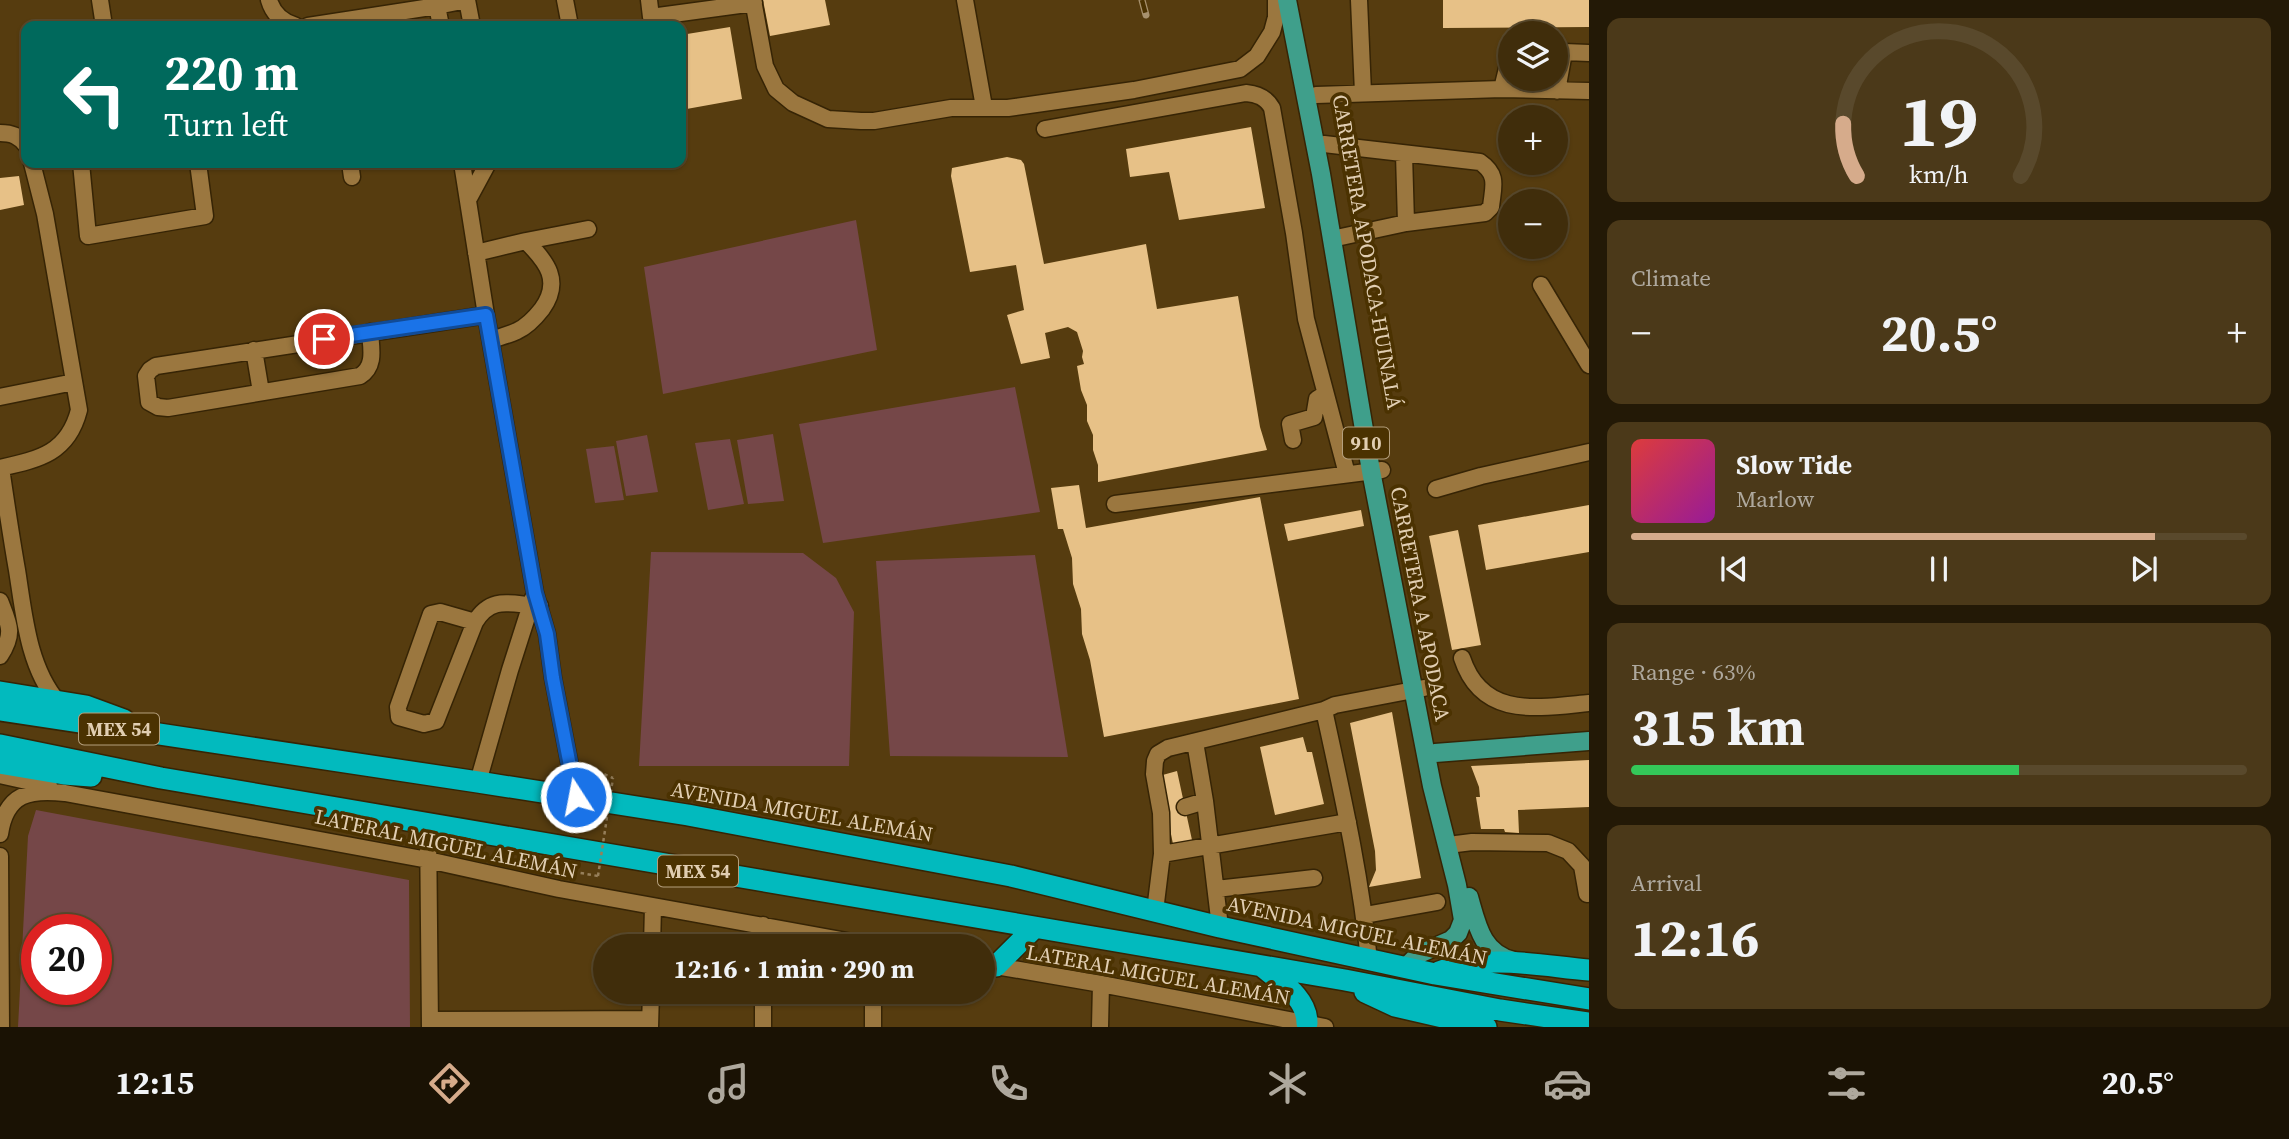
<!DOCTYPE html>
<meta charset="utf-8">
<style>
:root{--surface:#402d0b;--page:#4b3919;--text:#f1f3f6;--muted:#aea89d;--line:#59492c;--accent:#d6ab8b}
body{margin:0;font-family:"Source Serif 4",serif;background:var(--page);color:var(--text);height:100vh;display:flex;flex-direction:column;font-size:26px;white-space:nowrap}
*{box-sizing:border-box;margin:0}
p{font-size:23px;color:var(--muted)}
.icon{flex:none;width:38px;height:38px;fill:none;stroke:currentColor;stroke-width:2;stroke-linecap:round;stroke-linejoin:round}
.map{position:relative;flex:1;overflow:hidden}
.drawer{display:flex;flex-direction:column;gap:18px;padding:18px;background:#231906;width:700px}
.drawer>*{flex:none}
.top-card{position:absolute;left:21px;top:21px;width:665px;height:147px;border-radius:14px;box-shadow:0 2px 5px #0004,0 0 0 2px var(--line);background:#00695c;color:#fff;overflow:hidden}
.controls{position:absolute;left:1498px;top:21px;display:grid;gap:14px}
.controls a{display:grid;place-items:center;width:70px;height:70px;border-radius:50%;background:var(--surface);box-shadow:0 2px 5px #0004,0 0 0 2px var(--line);font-size:35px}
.speed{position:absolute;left:21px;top:914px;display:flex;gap:14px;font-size:35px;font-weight:700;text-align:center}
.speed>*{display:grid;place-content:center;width:91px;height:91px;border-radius:50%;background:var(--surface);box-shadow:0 2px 5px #0004,0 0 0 2px var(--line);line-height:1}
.speed .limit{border:10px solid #d22;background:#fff;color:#111}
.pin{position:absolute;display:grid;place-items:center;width:60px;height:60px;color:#fff;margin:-30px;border:4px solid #fff;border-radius:50%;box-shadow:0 2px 7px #0007}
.me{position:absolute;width:77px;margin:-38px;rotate:349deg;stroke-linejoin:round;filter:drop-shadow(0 0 5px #0008)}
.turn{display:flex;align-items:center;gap:24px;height:147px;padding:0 28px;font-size:32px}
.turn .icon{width:91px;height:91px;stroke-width:2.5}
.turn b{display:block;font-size:49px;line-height:60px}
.big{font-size:52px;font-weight:700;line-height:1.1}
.drawer .widget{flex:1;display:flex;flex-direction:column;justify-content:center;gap:10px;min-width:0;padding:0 24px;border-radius:14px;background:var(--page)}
.drawer .dial{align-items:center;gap:0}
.dial svg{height:182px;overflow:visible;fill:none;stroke:var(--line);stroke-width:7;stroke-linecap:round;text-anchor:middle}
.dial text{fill:var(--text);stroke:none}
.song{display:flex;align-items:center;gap:21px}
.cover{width:84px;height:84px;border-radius:10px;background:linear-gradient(135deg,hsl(0 70% 55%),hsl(300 70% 35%))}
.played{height:7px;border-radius:4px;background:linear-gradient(90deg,var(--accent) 85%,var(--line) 85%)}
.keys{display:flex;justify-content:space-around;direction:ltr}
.heat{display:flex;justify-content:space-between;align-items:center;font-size:38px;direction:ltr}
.charge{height:10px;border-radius:5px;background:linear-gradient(90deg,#34c759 63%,var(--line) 0)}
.trip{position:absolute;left:593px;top:934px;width:402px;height:70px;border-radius:35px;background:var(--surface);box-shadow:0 2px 5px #0004,0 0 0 2px var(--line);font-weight:700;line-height:70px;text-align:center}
.menu{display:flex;height:112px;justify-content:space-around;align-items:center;background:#1a1204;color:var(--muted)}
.menu .icon{width:49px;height:49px}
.menu .on{color:var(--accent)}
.menu b{font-size:32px;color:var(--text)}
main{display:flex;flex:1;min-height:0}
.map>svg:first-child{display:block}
.green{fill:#754748;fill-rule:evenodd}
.building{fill:#e7c187}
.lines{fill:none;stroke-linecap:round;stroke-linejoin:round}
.minor-casing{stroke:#362405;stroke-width:19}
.major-casing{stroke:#362405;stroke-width:21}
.highway-casing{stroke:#362405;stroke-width:24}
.path{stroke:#967f5a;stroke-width:2.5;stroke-dasharray:3.5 3.5;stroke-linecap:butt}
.minor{stroke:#9b773f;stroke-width:16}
.major{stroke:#3f9f8b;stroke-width:18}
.highway{stroke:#02babe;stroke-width:21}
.rail-casing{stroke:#a7916e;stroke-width:7}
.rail{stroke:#4b3201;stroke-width:4.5;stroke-dasharray:13;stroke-linecap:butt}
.path-bridge{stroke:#967f5a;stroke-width:2.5;stroke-dasharray:3.5 3.5;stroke-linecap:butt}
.route-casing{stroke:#114b97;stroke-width:18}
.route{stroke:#1a73e8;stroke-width:12}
.labels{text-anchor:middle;stroke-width:7;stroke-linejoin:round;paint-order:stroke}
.shield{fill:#4b3201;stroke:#b49f7d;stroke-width:2}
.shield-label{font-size:19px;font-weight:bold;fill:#e1ceb2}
.street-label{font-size:21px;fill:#e1ceb2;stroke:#4b3201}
</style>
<main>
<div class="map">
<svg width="1589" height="1027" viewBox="0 0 1589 1027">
<rect width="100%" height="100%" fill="#563c0f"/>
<!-- green -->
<path class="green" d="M 856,220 L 877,350 L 663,394 L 644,267 Z
M 1015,387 L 1040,512 L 823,543 L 799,424 Z
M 773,434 L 784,501 L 748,504 L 737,440 Z
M 647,435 L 658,492 L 626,496 L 616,441 Z
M 730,439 L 744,504 L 708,510 L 695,443 Z
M 614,446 L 624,500 L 595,503 L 586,449 Z
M 651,552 L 803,553 L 836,578 L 854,612 L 849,766 L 639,766 Z
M 1035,555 L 1068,757 L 890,756 L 876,561 Z
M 36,810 L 409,880 L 410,1027 L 18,1027 L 28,836 ZM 37,929 L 96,929 L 96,989 L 37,989 Z"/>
<!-- building -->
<path class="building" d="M 763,0 L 825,0 L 830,25 L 770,36 Z
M 1443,0 L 1589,0 L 1589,27 L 1443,28 Z
M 730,27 L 742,99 L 681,110 L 681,35 Z
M 1251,127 L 1265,208 L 1179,220 L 1169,172 L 1130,177 L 1126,149 Z
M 1007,157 L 1021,160 L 1024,164 L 1044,264 L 1146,244 L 1157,309 L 1238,296 L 1260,427 L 1267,450 L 1098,482 L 1098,465 L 1093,450 L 1093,435 L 1087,421 L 1087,405 L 1081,390 L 1077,366 L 1084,364 L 1082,357 L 1083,351 L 1077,332 L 1068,327 L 1045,333 L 1050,358 L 1021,364 L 1007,315 L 1024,310 L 1016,265 L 970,272 L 951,176 L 952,168 Z
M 19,176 L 24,205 L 0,210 L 0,178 Z
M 1079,485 L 1086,528 L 1260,497 L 1299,699 L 1104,737 L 1090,660 L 1082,634 L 1081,609 L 1073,584 L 1072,558 L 1063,529 L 1058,529 L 1051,488 Z
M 1589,505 L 1589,552 L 1486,570 L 1478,525 Z
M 1361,510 L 1364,526 L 1288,541 L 1284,524 Z
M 1458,530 L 1481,645 L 1452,650 L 1429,536 Z
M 1392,712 L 1421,878 L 1369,887 L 1376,870 L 1375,851 L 1350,723 Z
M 1303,737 L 1307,752 L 1312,752 L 1324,804 L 1275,815 L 1260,747 Z
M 1589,760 L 1589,807 L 1518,810 L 1519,833 L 1505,832 L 1504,829 L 1481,829 L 1476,797 L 1480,797 L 1479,787 L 1471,766 Z
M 1177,771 L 1192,840 L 1173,844 L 1159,776 Z"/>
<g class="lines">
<defs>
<path id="minor" d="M 100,0 L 104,26
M 269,0 C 273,14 282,22 296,26
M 467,0 L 472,26
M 565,0 L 570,26
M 649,0 L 651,17 L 754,3
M 753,0 L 765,66 L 776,89 L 793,103 L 828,119 L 861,121 L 874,121 L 951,108 L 1008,108 L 1134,90 L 1240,69 L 1257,56 L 1272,32 L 1276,17 L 1276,0
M 965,0 L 984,107
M 1359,0 L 1363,93
M 437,6 L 467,0
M 308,26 L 437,6 L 441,26
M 1556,52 L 1564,52 L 1557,91
M 1564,52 L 1589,53
M 1502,89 L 1510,56
M 1316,95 L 1502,89 L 1589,91
M 1045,129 L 1246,93 C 1257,94 1266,97 1272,108 L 1294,233 L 1306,319 L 1347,474
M 0,133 C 12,133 19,136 26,145
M 1324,144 L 1480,162 C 1499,175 1493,187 1491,207 L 1485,213 L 1406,223 L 1341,237
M 1404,154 L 1406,223
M 81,163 L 88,236 L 205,216 L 198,163
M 350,163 L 352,177
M 462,163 L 486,315 L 535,593 L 547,634 L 553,678 L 576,797
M 468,200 L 488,163
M 526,241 L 588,229
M 476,253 L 526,241 C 547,262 562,281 542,309 C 535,318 528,326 517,331 C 509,335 499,337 491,340
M 1541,285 L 1589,365
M 370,332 C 371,348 376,366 360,376 L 168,408 L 158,407 L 149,402 L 146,376 L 150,370 L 156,366 C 266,348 376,331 486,315
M 254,350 L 261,392
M 0,397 L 74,382
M 1293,440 L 1290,424 L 1314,417 L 1317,399 L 1325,394
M 0,468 C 40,459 68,453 79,410 L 45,214 L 32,163
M 1,468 C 6,502 11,536 17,570 C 24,614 28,667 58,702
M 1436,489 L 1481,476 L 1589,452
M 1115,504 L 1382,470
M 0,601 C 9,624 15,633 0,656
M 475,622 L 440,612 L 431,614 L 398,707 L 399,717 L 424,724 L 436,721 L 475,622 C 492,594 512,605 540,606
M 1462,658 C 1482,719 1537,708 1589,703
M 1324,710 C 1342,793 1361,876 1369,961
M 1195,742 L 1205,801 L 1220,927
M 0,775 L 49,786
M 478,782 L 510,670 L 533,598
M 1185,807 L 1205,801
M 1348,822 L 1162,854 L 1161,813 L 1154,774 L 1155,761 L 1158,754 L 1168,748 L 1324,710 L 1335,705 L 1424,688
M 428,823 L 430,1027
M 0,834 C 6,793 30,789 65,793 L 428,860 L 559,889 L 880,947
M 1456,844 L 1472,842 L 1548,843 L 1568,851 L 1582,866 L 1587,894
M 0,856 L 1,1027
M 1216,889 L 1314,878
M 1155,911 L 1162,854
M 1365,915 L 1437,902
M 763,925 L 763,947
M 652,947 L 653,906
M 984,964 L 1101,984 L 1325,1027
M 763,992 L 763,1027
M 873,992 L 873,1027
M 430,1020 L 650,1019
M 650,1027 L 651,992
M 1100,1027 L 1101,984"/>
<path id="major" d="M 1287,0 L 1321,174 L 1371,471 L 1432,786 L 1457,885 L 1463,920 L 1458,933 L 1451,940 L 1419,954 L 1405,968
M 1435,753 L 1589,741
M 1469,897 C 1477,925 1482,954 1514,961"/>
<path id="highway" d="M 0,692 L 86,706 L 124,720
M 0,710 L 478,782 L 688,815 L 1011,876 L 1220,927 L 1435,974 L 1589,999
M 0,745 L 161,778 L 1345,980 L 1500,1010 L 1589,1023
M 0,763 L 64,774 L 91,776
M 996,966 L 1035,927
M 1264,968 C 1282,983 1307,998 1307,1023
M 1439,972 C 1485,953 1541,966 1589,970
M 1365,992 L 1395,1006 L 1486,1027"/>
</defs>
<!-- minor casing -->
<use href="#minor" class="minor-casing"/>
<!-- major casing -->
<use href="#major" class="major-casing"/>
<!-- highway casing -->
<use href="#highway" class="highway-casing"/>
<!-- path -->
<path class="path" d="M 585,766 L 613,778
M 562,873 L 563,870 L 598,876"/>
<!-- minor -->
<use href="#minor" class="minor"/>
<!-- major -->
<use href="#major" class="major"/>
<!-- highway -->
<use href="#highway" class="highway"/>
<defs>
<path id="rail" d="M 1142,0 L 1146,15"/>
</defs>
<!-- rail casing -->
<use href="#rail" class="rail-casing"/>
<!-- rail -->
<use href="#rail" class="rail"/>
<!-- path-bridge -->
<path class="path-bridge" d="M 598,876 L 613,778"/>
</g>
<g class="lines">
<defs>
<path id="route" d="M 324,339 L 486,315 L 535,593 L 547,634 L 553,678 L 576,797"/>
</defs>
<!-- route casing -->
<use href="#route" class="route-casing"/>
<!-- route -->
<use href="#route" class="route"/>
</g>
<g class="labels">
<!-- shield labels -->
<g class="shield">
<rect x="1343" y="427.5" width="46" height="31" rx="5"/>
<rect x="79" y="713.5" width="80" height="31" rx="5"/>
<rect x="658" y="855.5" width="80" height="31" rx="5"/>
</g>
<g class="shield-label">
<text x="1366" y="450">910</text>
<text x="119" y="736">MEX 54</text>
<text x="698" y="878">MEX 54</text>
</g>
<!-- street labels -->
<g class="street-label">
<text transform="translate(1367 252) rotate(80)" y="7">CARRETERA APODACA-HUINALÁ</text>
<text transform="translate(1420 604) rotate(79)" y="7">CARRETERA A APODACA</text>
<text transform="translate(802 812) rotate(10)" y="7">AVENIDA MIGUEL ALEMÁN</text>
<text transform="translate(446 844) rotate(12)" y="7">LATERAL MIGUEL ALEMÁN</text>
<text transform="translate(1357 931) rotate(12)" y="7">AVENIDA MIGUEL ALEMÁN</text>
<text transform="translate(1158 975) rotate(10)" y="7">LATERAL MIGUEL ALEMÁN</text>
</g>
</g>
</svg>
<div class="controls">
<a><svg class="icon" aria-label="layers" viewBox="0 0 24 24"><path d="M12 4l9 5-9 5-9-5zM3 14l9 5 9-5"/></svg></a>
<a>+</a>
<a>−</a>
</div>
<div class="speed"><div class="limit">20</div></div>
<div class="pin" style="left:324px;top:339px;background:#d93025"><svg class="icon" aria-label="arrive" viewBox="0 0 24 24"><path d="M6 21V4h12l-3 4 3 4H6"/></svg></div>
<svg class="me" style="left:576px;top:797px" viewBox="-20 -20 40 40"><circle r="17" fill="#1a73e8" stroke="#fff" stroke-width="3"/><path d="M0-11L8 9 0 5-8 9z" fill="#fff"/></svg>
<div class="trip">12:16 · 1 min · 290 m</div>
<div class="top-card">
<div class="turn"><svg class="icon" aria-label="left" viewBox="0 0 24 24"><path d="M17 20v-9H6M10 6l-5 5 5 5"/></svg><div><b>220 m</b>Turn left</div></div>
</div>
</div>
<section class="drawer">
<div class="widget dial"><svg viewBox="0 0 100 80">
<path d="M14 69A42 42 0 1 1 86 69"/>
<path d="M14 69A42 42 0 0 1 8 46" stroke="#d6ab8b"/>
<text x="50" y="56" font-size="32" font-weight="700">19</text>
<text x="50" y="72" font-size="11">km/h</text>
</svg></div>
<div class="widget"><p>Climate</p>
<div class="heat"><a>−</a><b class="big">20.5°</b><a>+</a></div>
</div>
<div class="widget">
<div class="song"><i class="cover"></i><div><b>Slow Tide</b><p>Marlow</p></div></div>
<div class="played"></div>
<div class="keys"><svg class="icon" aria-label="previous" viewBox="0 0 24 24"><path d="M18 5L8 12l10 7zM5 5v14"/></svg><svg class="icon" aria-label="pause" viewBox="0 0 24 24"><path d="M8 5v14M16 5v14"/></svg><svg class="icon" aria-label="next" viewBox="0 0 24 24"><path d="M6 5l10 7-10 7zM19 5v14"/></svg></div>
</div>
<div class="widget"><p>Range · 63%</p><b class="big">315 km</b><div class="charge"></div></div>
<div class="widget"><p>Arrival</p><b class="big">12:16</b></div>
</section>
</main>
<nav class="menu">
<b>12:15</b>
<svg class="icon on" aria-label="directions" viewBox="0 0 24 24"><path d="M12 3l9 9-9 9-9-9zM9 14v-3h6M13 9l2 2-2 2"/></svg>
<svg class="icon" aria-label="music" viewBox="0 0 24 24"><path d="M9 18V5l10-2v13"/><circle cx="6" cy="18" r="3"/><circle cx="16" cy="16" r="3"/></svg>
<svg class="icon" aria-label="phone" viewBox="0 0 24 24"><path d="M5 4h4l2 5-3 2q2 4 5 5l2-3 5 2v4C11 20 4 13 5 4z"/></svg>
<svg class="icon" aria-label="climate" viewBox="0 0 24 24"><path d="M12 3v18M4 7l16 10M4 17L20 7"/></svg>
<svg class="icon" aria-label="car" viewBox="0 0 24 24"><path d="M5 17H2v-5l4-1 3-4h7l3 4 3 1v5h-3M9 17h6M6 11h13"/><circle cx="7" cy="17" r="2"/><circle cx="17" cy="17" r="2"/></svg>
<svg class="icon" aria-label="filters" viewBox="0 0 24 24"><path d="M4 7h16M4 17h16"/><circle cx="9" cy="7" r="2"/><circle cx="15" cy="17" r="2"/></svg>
<b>20.5°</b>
</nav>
